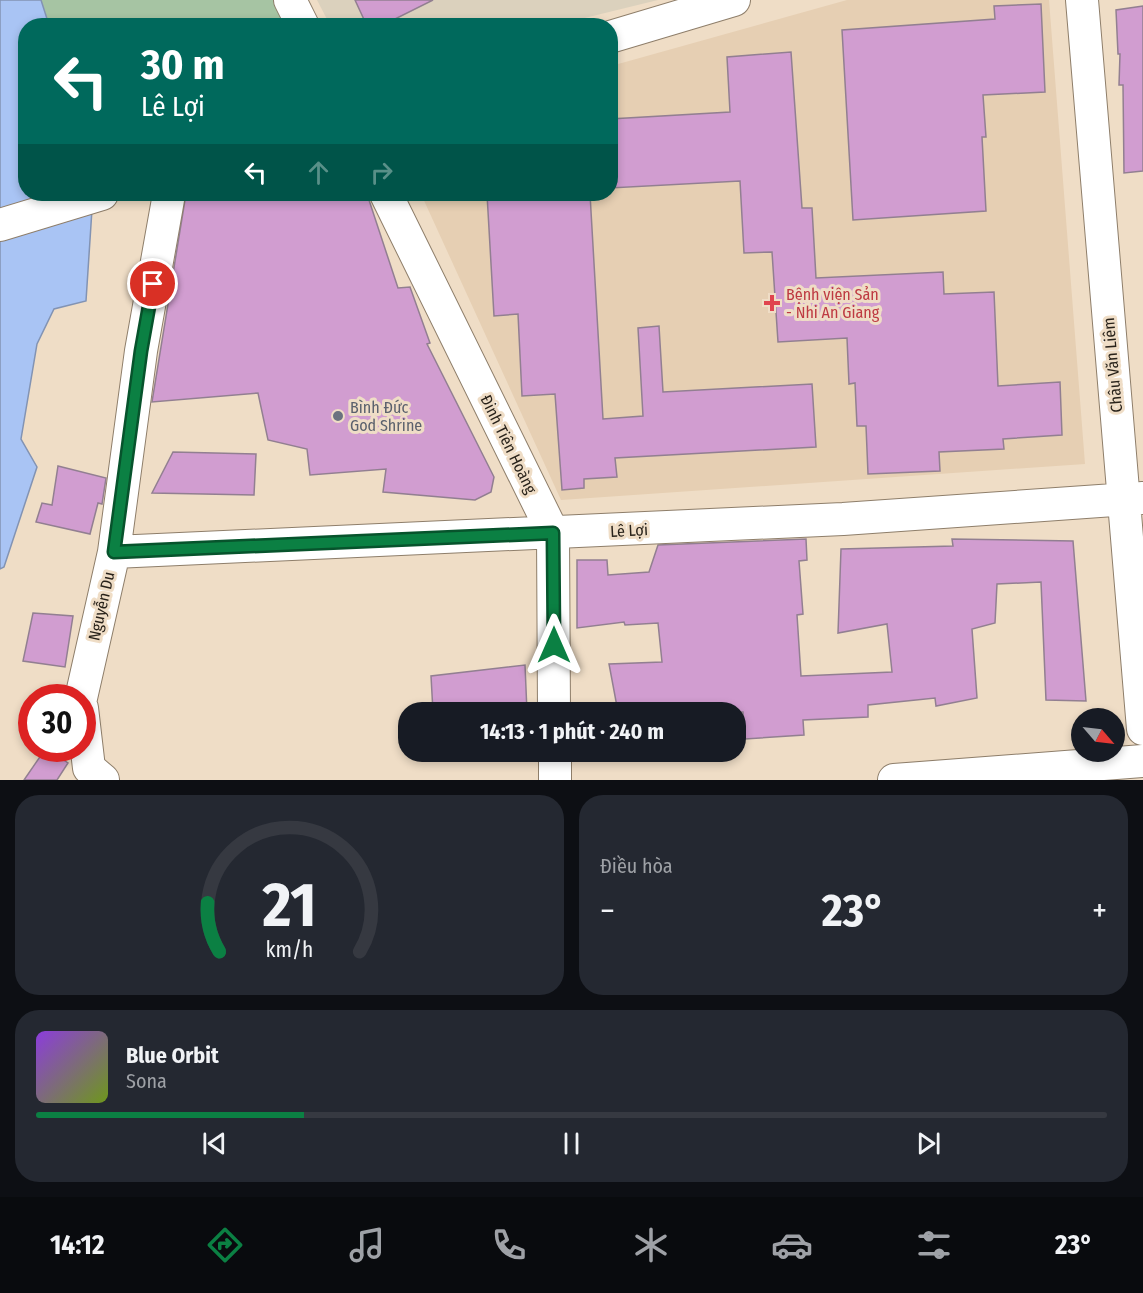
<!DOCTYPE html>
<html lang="vi">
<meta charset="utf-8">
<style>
:root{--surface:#171b24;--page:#242831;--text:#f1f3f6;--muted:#9ea1a6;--line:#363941;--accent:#0b8043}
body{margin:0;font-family:"Fira Sans Condensed",sans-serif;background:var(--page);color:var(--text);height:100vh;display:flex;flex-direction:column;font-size:22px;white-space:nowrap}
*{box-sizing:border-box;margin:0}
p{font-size:20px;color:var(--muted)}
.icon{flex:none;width:33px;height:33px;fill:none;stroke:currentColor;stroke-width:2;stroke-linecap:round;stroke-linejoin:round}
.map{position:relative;height:780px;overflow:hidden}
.details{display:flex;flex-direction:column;gap:15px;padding:15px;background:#0d0f14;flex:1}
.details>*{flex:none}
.hud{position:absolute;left:18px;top:18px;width:600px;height:183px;border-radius:24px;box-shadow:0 3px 9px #0003;background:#00695c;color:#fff;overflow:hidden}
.needle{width:39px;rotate:118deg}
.buttons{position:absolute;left:1071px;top:708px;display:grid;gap:12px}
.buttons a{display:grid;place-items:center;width:54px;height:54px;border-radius:50%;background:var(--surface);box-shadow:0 3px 9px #0003;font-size:30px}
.speed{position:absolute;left:18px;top:684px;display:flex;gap:12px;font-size:30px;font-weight:700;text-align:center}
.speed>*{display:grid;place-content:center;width:78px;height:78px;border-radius:50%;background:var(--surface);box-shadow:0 3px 9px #0003;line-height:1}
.speed .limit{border:9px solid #d22;background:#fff;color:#111}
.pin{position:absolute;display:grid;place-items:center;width:51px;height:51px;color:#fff;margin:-26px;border:3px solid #fff;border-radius:50%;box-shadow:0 2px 6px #0007}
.me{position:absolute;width:66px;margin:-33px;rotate:0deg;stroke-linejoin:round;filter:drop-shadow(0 0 4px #0008)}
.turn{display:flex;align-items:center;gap:21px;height:126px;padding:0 24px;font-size:27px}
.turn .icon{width:78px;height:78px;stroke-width:2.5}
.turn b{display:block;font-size:42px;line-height:51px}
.lanes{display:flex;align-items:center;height:57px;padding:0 24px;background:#0003;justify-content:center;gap:30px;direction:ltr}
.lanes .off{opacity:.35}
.big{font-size:45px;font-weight:700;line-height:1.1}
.details .tile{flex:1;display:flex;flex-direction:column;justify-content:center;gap:9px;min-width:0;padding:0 21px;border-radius:24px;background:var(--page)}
.details .dial{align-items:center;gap:0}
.dial svg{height:156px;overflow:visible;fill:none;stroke:var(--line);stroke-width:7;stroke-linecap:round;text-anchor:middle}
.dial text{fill:var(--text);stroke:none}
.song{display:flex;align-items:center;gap:18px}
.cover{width:72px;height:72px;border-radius:9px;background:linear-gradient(135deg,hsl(270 70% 55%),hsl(80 70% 35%))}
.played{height:6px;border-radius:3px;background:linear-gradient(90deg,var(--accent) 25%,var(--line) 25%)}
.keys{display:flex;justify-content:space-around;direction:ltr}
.heat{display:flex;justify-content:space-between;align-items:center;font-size:33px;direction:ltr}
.details .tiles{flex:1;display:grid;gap:15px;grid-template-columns:1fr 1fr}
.tile:last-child{grid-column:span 2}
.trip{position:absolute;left:398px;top:702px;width:348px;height:60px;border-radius:24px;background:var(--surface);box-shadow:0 3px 9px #0003;font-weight:700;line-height:60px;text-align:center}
.menu{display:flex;height:96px;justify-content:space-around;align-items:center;background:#090b0e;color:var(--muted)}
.menu .icon{width:42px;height:42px}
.menu .on{color:var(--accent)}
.menu b{font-size:27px;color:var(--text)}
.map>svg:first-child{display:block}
.built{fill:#e6cfb3}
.education{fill:#dbd1bd}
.green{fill:#a6c4a3}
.water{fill:#a9c4f4;stroke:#8293b3;stroke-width:1.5}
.building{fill:#d19dd0;stroke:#927f91;stroke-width:1.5}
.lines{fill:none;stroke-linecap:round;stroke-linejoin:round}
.minor-casing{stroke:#8e7e6a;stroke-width:34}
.minor{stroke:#fff;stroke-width:32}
.route-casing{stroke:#07532c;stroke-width:15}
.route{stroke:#0b8043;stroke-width:10}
.health-dot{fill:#e0444e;stroke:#efddc6;stroke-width:2}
.worship-dot{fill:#6b7280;stroke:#efddc6;stroke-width:2}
.labels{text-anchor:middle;stroke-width:6;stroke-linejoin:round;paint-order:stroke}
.health-label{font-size:16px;fill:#be3a42;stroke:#efddc6;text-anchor:start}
.street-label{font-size:16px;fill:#28221a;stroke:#efddc6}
.worship-label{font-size:16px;fill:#5b616d;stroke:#efddc6;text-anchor:start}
</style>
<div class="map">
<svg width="1143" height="780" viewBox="0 0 1143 780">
<rect width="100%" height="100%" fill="#efddc6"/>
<!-- built -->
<path class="built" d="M 847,0 L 1049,0 L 1085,464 L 561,500 L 421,194 L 610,194 L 611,66 Z"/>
<!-- education -->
<path class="education" d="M 317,0 L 658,0 L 552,26 L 330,25 Z"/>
<!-- green -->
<path class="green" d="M 41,0 L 282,0 L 294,25 L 49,25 Z"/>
<!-- water -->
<path class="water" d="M 0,0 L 41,0 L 49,25 L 26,26 L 26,194 L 93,194 L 86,301 L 54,309 L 37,344 L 21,439 L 37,467 L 4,567 L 0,569 Z"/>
<!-- building -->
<path class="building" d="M 355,0 L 433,0 L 381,26 L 367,26 Z
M 1041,4 L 1045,92 L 983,95 L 986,137 L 982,137 L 986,211 L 853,220 L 842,30 L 995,19 L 994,6 Z
M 1143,6 L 1143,171 L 1124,173 L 1123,85 L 1119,85 L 1120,54 L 1118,54 L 1116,10 Z
M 791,52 L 802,208 L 812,208 L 816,278 L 943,272 L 944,294 L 994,292 L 998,386 L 1060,382 L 1062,435 L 1003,439 L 1004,449 L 939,452 L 940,471 L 868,474 L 866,426 L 857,426 L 855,383 L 849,384 L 847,338 L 778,342 L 772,252 L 744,253 L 740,181 L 610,188 L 610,119 L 730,112 L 727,57 Z
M 186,194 L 367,194 L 398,288 L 410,287 L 430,343 L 427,344 L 494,477 L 491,492 L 475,500 L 383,492 L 386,469 L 310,475 L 307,449 L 268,440 L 258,393 L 152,402 Z
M 487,194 L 590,194 L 603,419 L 643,416 L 638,328 L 659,326 L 663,392 L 812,384 L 816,447 L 615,458 L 617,477 L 584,479 L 584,488 L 562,490 L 555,394 L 522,396 L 518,314 L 494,316 Z
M 173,452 L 256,454 L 254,495 L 152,493 Z
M 58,466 L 106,478 L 102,504 L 98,503 L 90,534 L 36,522 L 42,503 L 52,505 Z
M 806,539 L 807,560 L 799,561 L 803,614 L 797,615 L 801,676 L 892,672 L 887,624 L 838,633 L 841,549 L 953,546 L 952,539 L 1073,541 L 1086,701 L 1046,700 L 1041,582 L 997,584 L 995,623 L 972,629 L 977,698 L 936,706 L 935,698 L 868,705 L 868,717 L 803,720 L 804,735 L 745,739 L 743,712 L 618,712 L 609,664 L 662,662 L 658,623 L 625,625 L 624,622 L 577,628 L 577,560 L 607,560 L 608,575 L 649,572 L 658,545 Z
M 33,613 L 73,616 L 65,667 L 23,661 Z
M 525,665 L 527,712 L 433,712 L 431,676 Z
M 46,748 L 68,763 L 57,780 L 24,780 Z"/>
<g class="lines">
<defs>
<path id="minor" d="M 290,0 L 303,26
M 1082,0 L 1143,729
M 610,37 L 734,0
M 386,194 L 553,533 L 554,712
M 0,225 L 102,194
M 114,552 L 843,519 L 1143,498
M 81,698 L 114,552 L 141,351 L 169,194
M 82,708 L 89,768 L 103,780
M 555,752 L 555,780
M 894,780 L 1143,761"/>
</defs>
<!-- minor casing -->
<use href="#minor" class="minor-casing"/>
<!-- minor -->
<use href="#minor" class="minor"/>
</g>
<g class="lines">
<defs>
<path id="route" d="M 153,284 L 141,351 L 114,552 L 553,533 L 554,645"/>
</defs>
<!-- route casing -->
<use href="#route" class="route-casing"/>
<!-- route -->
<use href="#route" class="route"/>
</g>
<!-- markers -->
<path class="health-dot" d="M769 294h6v6h6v6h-6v6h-6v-6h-6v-6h6z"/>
<circle class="worship-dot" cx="338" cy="416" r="6"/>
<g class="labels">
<!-- health labels -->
<g class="health-label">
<text x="786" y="300">Bệnh viện Sản<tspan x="786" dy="18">- Nhi An Giang</tspan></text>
</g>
<!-- street labels -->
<g class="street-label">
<text transform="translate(1112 365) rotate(-95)" y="6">Châu Văn Liêm</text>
<text transform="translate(509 444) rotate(64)" y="6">Đinh Tiên Hoàng</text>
<text transform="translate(629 530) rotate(-3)" y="6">Lê Lợi</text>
<text transform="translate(101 606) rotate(-77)" y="6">Nguyễn Du</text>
</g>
<!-- worship labels -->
<g class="worship-label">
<text x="350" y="413">Bình Đức<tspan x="350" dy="18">God Shrine</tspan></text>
</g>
</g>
</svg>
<div class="buttons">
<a><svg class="needle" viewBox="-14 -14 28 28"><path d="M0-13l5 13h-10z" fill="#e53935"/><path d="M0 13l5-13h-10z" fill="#9ea1a6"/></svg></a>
</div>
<div class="speed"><div class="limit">30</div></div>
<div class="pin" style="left:153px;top:284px;background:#d93025"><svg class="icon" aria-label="arrive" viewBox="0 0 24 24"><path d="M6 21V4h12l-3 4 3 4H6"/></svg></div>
<svg class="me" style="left:554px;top:645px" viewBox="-20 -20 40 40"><path d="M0-17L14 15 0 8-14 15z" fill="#0b8043" stroke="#fff" stroke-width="4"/></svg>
<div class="trip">14:13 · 1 phút · 240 m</div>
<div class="hud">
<div class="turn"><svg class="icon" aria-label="left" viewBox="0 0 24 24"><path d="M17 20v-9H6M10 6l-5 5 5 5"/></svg><div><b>30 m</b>Lê Lợi</div></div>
<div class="lanes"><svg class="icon" aria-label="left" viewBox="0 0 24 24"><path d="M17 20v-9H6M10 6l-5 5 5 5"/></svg><svg class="icon off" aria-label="ahead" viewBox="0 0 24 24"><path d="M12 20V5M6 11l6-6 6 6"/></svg><svg class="icon off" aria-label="right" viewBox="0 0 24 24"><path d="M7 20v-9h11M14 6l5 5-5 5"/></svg></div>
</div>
</div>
<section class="details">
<div class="tiles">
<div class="tile dial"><svg viewBox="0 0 100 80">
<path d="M14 69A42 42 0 1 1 86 69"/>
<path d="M14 69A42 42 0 0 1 8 44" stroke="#0b8043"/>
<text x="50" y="56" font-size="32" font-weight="700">21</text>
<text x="50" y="72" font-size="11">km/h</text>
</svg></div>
<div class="tile"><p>Điều hòa</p>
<div class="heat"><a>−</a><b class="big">23°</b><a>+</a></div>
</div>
<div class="tile">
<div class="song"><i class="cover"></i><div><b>Blue Orbit</b><p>Sona</p></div></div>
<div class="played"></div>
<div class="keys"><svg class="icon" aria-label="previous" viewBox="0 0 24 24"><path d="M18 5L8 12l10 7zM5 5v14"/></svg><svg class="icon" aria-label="pause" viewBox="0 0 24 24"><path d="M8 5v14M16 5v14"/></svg><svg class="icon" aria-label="next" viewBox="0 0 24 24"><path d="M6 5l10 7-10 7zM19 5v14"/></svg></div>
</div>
</div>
</section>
<nav class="menu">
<b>14:12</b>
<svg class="icon on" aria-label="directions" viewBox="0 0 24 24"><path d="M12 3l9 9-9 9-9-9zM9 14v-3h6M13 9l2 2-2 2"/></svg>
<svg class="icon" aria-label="music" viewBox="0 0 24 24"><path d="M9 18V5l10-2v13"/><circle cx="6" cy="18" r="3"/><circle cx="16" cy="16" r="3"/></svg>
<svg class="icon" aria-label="phone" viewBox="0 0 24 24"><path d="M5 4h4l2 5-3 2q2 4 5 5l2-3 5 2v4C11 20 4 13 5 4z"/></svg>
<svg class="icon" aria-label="climate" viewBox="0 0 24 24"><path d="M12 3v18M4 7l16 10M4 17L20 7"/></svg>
<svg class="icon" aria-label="car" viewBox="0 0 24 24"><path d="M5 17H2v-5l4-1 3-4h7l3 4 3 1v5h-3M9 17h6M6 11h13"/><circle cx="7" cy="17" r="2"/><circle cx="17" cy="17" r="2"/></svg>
<svg class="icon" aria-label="filters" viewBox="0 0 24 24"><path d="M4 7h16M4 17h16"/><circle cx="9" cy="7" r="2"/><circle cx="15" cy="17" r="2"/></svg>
<b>23°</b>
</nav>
